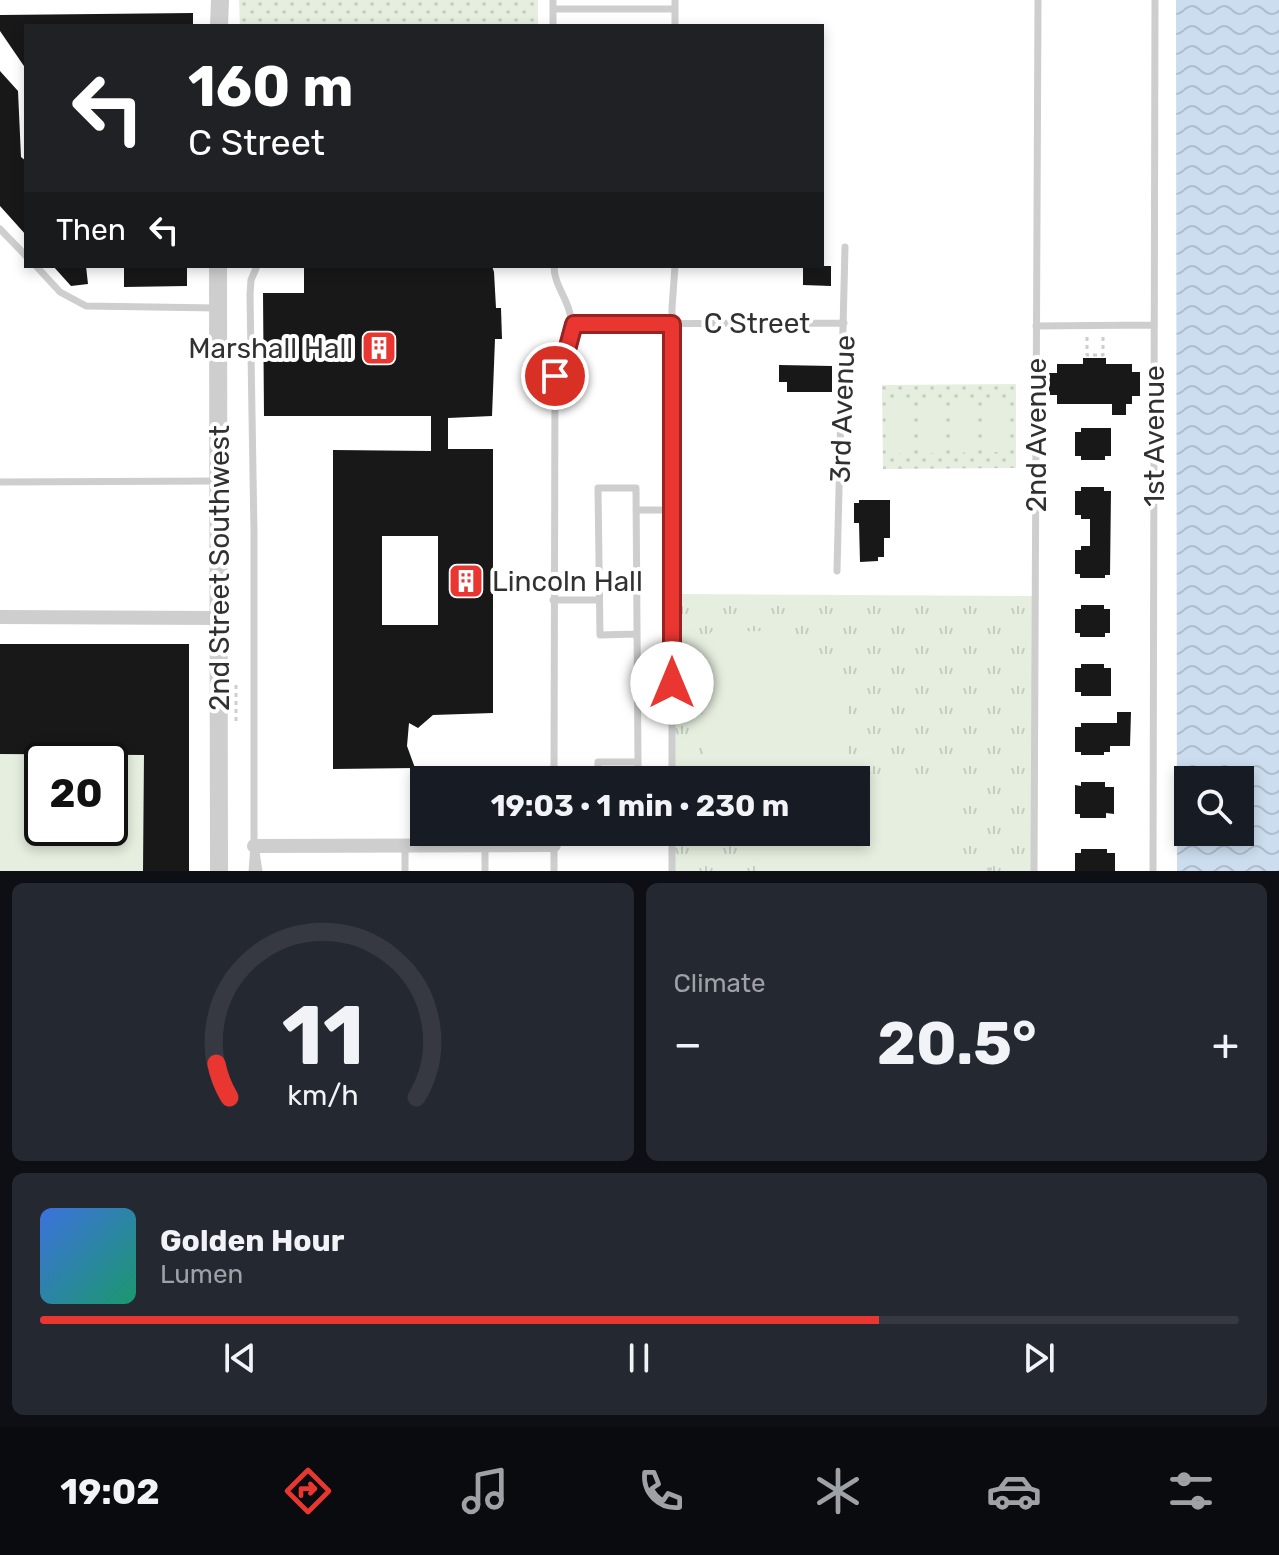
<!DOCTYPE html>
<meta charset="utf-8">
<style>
:root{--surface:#171b24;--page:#242831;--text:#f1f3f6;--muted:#9ea1a6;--line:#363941;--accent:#ea3631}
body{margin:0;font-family:Rubik,sans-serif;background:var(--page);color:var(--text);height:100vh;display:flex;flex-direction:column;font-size:30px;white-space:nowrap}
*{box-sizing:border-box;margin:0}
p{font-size:26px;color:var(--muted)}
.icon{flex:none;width:44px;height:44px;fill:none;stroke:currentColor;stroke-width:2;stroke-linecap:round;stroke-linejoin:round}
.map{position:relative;height:871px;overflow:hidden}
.drawer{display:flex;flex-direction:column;gap:12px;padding:12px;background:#0d0f14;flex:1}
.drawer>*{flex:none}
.guide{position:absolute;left:24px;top:24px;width:800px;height:244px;border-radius:0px;box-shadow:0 4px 12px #0003;background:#202124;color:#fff;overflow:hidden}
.buttons{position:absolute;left:1174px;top:766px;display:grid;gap:16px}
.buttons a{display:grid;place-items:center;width:80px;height:80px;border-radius:0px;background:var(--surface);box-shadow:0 4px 12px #0003;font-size:40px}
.speed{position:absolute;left:24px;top:742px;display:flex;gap:16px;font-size:40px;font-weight:700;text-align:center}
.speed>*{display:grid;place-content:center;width:104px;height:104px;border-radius:50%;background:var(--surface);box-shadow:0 4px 12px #0003;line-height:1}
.speed .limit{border:4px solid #111;border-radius:12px;background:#fff;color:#111}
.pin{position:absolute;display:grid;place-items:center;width:68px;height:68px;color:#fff;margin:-34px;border:4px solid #fff;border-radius:50%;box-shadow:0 2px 8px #0007}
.me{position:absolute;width:88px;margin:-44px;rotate:0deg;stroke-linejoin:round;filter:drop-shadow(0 0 6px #0008)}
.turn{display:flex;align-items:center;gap:28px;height:168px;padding:0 32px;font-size:36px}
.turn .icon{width:104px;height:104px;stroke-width:2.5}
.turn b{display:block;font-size:56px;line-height:68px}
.then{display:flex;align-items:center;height:76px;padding:0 32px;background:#0003;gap:16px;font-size:30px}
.big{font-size:60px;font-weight:700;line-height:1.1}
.drawer .widget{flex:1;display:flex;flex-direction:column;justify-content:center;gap:12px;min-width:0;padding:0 28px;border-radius:12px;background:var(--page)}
.drawer .dial{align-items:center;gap:0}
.dial svg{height:208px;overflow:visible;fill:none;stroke:var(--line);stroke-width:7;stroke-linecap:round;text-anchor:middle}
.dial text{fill:var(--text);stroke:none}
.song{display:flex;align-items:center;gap:24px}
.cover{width:96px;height:96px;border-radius:12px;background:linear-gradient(135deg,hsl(220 70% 55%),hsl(160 70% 35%))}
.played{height:8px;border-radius:4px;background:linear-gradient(90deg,var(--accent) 70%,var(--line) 70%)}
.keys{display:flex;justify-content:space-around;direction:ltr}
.heat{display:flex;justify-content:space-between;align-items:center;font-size:44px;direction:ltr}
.drawer .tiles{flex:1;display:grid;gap:12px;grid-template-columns:1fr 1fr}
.widget:last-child{grid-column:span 2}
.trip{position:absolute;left:410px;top:766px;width:460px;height:80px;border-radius:0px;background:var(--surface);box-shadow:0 4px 12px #0003;font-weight:700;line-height:80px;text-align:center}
.menu{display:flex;height:128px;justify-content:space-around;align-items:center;background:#090b0e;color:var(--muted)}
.menu .icon{width:56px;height:56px}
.menu .selected{color:var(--accent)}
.menu b{font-size:36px;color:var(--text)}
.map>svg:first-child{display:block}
.grass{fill:url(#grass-tufts)}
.park{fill:url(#park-dots)}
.pitch{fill:#e5eedf;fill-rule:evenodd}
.water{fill:url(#water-waves);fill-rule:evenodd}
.building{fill:#181818;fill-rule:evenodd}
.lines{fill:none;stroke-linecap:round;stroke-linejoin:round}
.path{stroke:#cecece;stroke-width:3;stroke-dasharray:4 4;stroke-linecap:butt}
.service{stroke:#cecece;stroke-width:7}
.minor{stroke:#cecece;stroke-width:14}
.tertiary{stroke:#cecece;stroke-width:18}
.route-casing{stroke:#982320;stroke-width:20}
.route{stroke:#ea3631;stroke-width:14}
.labels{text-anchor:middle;stroke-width:8;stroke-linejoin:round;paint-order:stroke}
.street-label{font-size:28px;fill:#313131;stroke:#fff}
.poi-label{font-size:28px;fill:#313131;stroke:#fff;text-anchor:end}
</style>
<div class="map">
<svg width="1279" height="871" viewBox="0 0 1279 871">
<defs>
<pattern id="grass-tufts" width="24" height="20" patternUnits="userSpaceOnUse" patternTransform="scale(2)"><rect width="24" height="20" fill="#e5eedf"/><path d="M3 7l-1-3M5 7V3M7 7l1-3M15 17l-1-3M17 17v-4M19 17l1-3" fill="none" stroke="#c5cdc0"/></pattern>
<pattern id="park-dots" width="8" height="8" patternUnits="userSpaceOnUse" patternTransform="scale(2)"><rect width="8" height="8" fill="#e5eedf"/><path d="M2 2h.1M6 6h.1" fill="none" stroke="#c5cdc0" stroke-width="1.8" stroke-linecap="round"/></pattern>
<pattern id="water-waves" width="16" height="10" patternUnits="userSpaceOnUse" patternTransform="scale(2)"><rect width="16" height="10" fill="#cbddee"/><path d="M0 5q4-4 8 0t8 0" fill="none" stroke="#afbecd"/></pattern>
</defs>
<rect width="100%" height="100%" fill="#fff"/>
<!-- grass -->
<path class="grass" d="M 672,594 L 1035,596 L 1034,871 L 672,871 L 672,832 L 856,832 L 856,780 L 672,780 Z"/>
<!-- park -->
<path class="park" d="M 239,0 L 538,0 L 538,26 L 240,26 Z
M 1016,384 L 1016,468 L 883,469 L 882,385 Z"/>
<!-- pitch -->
<path class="pitch" d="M 1008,399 L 1009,452 L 985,452 L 984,400 Z
M 952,400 L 976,400 L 977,452 L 953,453 Z
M 911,401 L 911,453 L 888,454 L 887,402 Z
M 919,401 L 943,401 L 944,453 L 920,453 Z
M 767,631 L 849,692 L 849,780 L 704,780 L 703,641 L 711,632 Z
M 0,644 L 189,644 L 189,871 L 0,871 ZM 42,760 L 110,760 L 110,828 L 42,828 Z
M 856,782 L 962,782 L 962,871 L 755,871 L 754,832 L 856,832 Z"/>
<!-- water -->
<path class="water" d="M 1176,0 L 1279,0 L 1279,871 L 1177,871 ZM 1188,780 L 1240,780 L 1240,832 L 1188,832 Z"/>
<!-- building -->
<path class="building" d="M 193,13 L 193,26 L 26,26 L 26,69 L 0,31 L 0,15 Z
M 0,71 L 18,91 L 21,157 L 26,161 L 26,235 L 0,206 Z
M 53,266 L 86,266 L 88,284 L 71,286 Z
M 124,266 L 187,266 L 187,286 L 124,287 Z
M 304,266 L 492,266 L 494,272 L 496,308 L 501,308 L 502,339 L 495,339 L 492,416 L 448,418 L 448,449 L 493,449 L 493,713 L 433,715 L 418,728 L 409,723 L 407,746 L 415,768 L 333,769 L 333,450 L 431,451 L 431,416 L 264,416 L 263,293 L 304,293 ZM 382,536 L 438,536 L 438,625 L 382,625 Z
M 803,266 L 831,266 L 831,286 L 803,285 Z
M 1083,358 L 1106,358 L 1106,364 L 1132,364 L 1132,372 L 1140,372 L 1140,396 L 1132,396 L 1132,404 L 1126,404 L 1126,415 L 1112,415 L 1112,404 L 1057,404 L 1057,395 L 1049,395 L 1049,373 L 1057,373 L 1057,364 L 1083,364 Z
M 779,365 L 832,366 L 832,392 L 787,392 L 787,382 L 779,382 Z
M 1081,428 L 1111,428 L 1111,456 L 1105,456 L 1105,460 L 1081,460 L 1081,456 L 1075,456 L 1075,432 L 1081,432 Z
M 1081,487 L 1104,487 L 1104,491 L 1111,491 L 1110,575 L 1105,575 L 1105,578 L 1080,578 L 1080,574 L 1075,574 L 1075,550 L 1081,550 L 1081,546 L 1090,546 L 1090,519 L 1081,519 L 1081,515 L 1075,515 L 1075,491 L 1081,491 Z
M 859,500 L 890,500 L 890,538 L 884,538 L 884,557 L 878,557 L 878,561 L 860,562 L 859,523 L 854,523 L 854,503 L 859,503 Z
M 1081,605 L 1104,605 L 1104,609 L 1110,609 L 1110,633 L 1105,633 L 1105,637 L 1080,637 L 1080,633 L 1075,633 L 1075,609 L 1081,609 Z
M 0,644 L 189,644 L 189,871 L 143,871 L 144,755 L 0,754 Z
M 1081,664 L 1104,664 L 1104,668 L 1111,668 L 1111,696 L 1081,696 L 1081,692 L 1075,692 L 1075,668 L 1081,668 Z
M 1117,712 L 1131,712 L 1130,746 L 1110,746 L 1110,752 L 1104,752 L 1104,755 L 1081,755 L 1081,752 L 1075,752 L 1075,727 L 1081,727 L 1081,723 L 1117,723 Z
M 1081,782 L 1105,782 L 1105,787 L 1114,787 L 1114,814 L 1106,813 L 1106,818 L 1080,818 L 1080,814 L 1075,814 L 1075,785 L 1081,786 Z
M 1081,849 L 1107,849 L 1107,853 L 1115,853 L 1115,871 L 1075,871 L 1075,853 L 1081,853 Z"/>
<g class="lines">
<!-- path -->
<path class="path" d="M 1087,337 L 1087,355 L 1103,355 L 1103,337
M 236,685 L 236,721
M 988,869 L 992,869"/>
<!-- service -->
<path class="service" d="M 553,0 L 553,26
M 675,0 L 675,26
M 553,9 L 675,9
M 0,229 L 26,256
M 36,266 L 60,292 L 86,306 L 217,308
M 574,324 L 844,323
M 1036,326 L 1154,325
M 0,482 L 217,481
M 636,510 L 672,510
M 837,571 L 845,247
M 553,600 L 599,600
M 637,634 L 600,635 L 598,488 L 636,488 C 636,579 638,671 638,762
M 554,780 L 555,376 C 567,349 579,331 566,302 C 561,290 554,280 554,266
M 598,780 L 598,762 L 638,762 L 638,780
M 672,780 L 672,308 L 675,266
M 554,832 L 554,871
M 672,832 L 672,871
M 485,846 L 485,871
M 256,852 L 259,871
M 252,871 L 254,846 L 254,533 L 250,295 L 251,280 L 257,266
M 405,871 L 405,846
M 1034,871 L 1038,0
M 1153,871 L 1155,0"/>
<!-- minor -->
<path class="minor" d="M 0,617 L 219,618
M 254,846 L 554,845"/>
<!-- tertiary -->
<path class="tertiary" d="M 219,26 L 220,0
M 218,266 L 219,871"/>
</g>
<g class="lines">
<defs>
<path id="route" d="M 555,376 L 567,350 L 574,324 L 672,324 L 672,683"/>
</defs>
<!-- route casing -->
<use href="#route" class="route-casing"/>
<!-- route -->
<use href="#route" class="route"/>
</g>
<!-- icons -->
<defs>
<symbol id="building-square" viewBox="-11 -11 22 22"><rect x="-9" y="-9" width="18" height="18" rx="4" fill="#ea3631" stroke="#fff"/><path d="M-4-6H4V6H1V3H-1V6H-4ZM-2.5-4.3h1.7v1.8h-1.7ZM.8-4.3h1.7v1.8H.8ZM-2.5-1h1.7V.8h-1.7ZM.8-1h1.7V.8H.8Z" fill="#fff"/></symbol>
</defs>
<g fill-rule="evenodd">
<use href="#building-square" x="359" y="328" width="40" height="40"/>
<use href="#building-square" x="446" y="561" width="40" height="40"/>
</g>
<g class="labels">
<!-- street labels -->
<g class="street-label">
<text x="757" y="333">C Street</text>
<text transform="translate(842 409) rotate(-88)" y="10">3rd Avenue</text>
<text transform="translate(1036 435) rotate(-90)" y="10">2nd Avenue</text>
<text transform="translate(1154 436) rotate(-90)" y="10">1st Avenue</text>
<text transform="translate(219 568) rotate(-90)" y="10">2nd Street Southwest</text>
</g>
<!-- poi labels -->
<g class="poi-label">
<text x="353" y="358">Marshall Hall</text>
<text x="492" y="591" text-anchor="start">Lincoln Hall</text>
</g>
</g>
</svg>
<div class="buttons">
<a><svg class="icon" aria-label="search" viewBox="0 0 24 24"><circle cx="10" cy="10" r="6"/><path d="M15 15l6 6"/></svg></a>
</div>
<div class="speed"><div class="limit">20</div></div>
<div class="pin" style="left:555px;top:376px;background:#d93025"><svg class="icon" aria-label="arrive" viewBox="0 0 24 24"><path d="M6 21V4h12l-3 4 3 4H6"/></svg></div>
<svg class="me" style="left:672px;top:683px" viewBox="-20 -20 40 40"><circle r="19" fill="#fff"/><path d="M0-13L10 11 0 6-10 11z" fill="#ea3631"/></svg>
<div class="trip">19:03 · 1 min · 230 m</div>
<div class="guide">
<div class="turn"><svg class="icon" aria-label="left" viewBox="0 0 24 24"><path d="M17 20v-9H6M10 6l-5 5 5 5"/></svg><div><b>160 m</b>C Street</div></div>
<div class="then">Then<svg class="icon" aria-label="left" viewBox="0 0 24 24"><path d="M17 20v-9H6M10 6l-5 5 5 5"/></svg></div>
</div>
</div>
<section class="drawer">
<div class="tiles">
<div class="widget dial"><svg viewBox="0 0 100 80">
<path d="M14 69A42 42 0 1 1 86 69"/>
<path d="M14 69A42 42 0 0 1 9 56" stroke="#ea3631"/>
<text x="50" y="56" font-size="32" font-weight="700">11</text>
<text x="50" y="72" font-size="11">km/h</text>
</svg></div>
<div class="widget"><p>Climate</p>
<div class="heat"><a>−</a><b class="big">20.5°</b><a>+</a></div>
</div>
<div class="widget">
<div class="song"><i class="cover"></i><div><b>Golden Hour</b><p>Lumen</p></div></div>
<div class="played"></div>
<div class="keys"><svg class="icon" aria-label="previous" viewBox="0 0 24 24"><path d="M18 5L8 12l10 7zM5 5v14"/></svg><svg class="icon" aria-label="pause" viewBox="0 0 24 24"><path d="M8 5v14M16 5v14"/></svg><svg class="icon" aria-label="next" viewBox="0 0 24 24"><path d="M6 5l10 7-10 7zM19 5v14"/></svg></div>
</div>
</div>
</section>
<nav class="menu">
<b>19:02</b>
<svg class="icon selected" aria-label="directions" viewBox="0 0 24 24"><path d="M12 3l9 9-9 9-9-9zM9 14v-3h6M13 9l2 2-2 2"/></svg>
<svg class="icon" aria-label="music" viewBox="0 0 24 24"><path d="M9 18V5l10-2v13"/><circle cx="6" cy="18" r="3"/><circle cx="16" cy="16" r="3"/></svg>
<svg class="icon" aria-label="phone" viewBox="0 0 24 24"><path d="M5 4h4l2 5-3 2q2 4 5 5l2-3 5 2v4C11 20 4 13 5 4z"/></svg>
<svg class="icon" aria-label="climate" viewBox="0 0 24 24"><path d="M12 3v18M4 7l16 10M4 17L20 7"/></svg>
<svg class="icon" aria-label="car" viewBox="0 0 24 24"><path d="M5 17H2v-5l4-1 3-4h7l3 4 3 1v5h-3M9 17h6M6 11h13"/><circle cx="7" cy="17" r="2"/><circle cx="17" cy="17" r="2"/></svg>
<svg class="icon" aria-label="filters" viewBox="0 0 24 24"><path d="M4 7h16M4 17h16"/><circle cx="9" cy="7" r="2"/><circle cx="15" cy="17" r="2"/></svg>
</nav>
